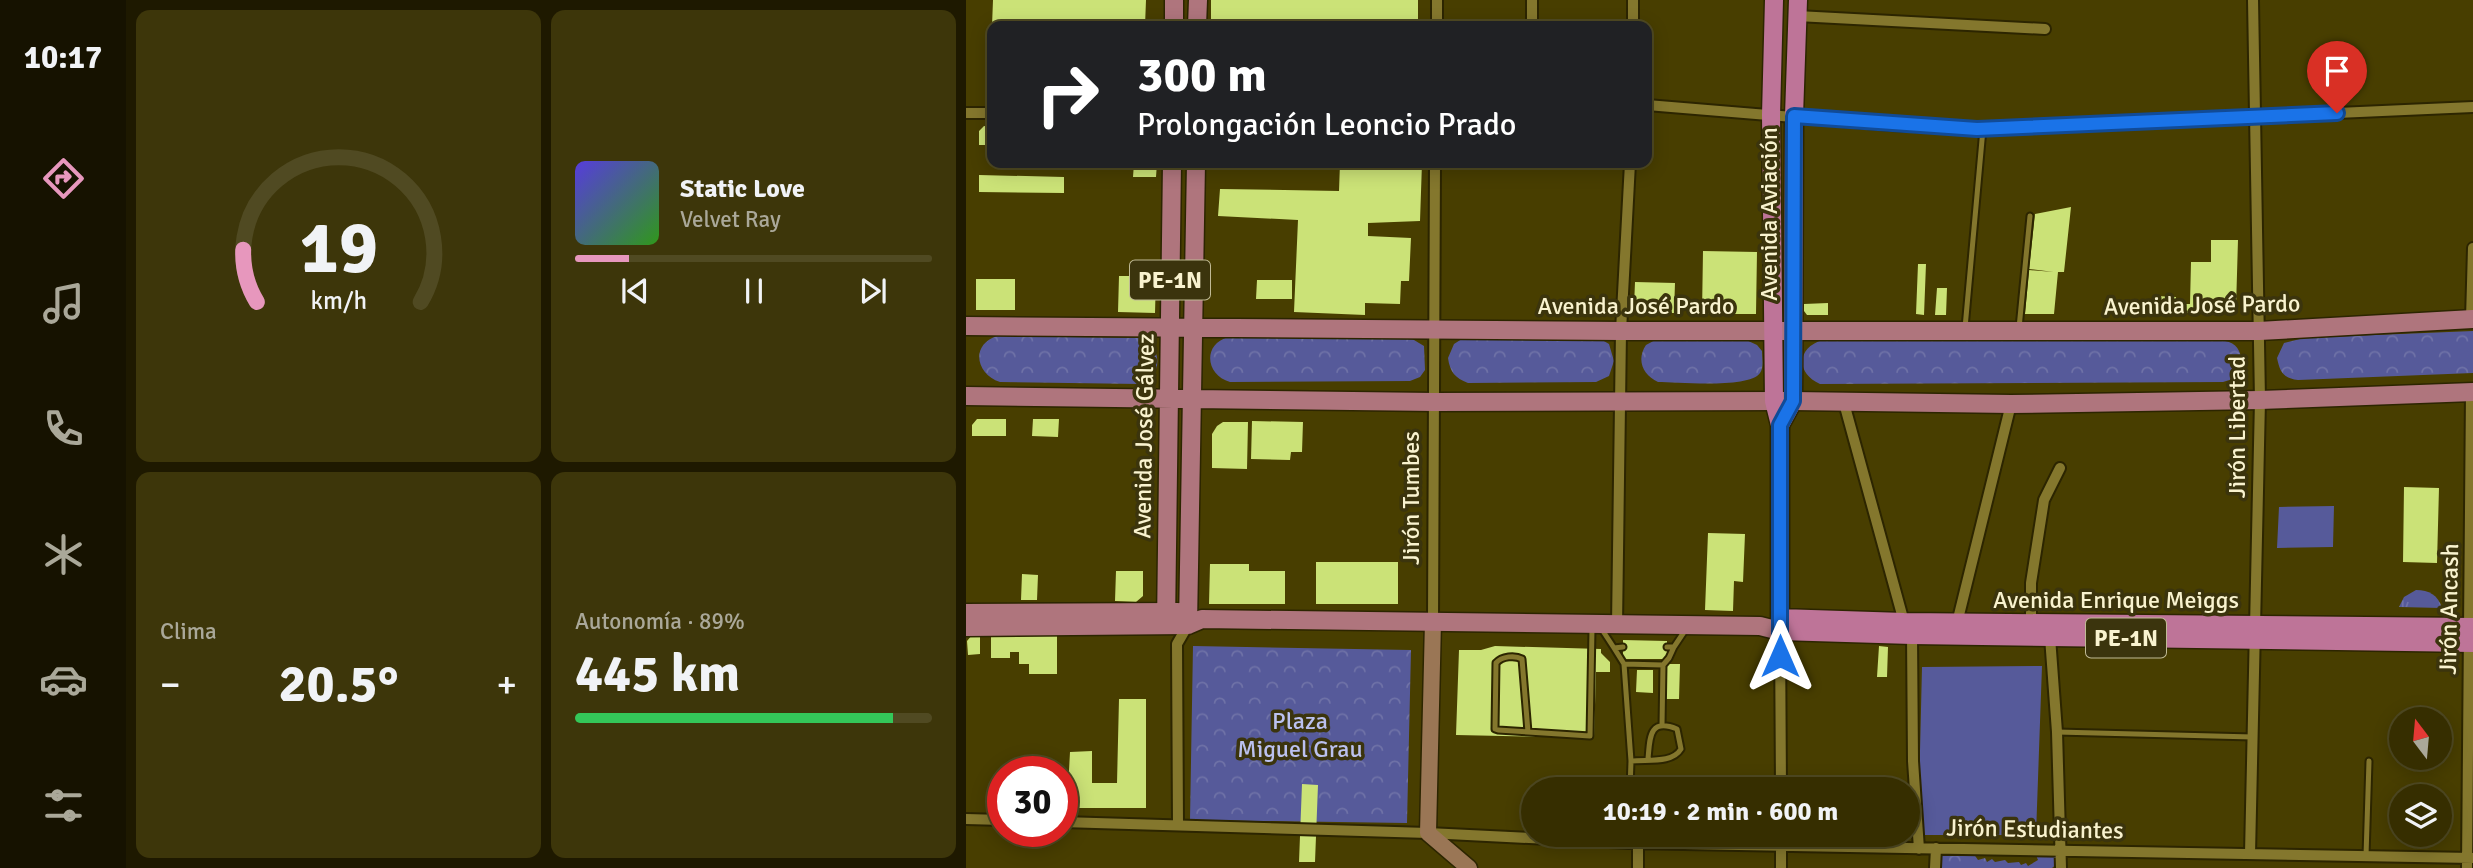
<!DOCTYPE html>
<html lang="es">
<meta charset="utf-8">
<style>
:root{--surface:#362e00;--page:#3d360a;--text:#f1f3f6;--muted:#aaa899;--line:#504a22;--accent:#e797bd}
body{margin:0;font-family:Signika,sans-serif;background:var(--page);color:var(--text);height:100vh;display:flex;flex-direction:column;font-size:26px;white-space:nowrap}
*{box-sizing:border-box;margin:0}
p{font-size:23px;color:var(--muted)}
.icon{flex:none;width:38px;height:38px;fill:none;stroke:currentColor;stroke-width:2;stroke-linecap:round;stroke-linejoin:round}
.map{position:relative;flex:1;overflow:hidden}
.details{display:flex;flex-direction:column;gap:10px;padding:10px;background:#1e1900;width:840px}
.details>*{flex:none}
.top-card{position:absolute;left:21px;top:21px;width:665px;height:147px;border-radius:14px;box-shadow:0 4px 18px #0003,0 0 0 2px var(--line);background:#202124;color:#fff;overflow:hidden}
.needle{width:46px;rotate:344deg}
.controls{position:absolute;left:1423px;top:707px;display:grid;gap:14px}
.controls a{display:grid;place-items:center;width:63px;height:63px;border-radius:50%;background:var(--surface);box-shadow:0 4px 18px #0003,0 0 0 2px var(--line);font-size:35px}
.speed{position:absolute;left:21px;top:756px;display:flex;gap:14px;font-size:35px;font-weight:700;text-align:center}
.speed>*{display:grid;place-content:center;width:91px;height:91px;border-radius:50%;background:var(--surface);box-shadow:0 4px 18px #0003,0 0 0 2px var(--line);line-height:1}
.speed .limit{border:10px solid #d22;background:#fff;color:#111}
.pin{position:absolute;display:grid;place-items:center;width:60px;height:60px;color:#fff;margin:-72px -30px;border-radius:50% 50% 50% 0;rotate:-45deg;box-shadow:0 0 7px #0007}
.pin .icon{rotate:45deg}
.me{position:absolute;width:77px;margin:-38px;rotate:0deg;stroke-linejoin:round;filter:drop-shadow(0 0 5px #0008)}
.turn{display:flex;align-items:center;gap:24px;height:147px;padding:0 35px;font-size:32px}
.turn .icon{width:91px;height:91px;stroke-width:2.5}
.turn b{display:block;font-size:49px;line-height:60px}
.big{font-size:52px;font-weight:800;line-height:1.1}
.details .tile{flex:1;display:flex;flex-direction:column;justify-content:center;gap:10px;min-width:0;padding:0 24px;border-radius:14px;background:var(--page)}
.details .dial{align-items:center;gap:0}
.dial svg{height:182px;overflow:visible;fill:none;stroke:var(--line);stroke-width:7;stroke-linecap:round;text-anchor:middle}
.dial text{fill:var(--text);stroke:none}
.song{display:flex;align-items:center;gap:21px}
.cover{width:84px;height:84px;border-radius:10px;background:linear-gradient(135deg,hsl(250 70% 55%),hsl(110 70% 35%))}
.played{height:7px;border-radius:4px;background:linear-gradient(90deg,var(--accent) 15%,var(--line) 15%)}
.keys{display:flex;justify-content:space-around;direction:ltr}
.heat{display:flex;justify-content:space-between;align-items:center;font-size:38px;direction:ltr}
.charge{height:10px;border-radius:5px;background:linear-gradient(90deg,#34c759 89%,var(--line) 0)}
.details .tiles{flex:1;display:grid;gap:10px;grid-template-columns:repeat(2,1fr)}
.trip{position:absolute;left:555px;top:777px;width:399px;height:70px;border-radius:35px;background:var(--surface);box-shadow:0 4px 18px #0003,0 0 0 2px var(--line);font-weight:800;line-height:70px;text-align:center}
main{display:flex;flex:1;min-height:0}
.tabs{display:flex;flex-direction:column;width:126px;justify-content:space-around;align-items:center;background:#161200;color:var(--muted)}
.tabs .icon{width:49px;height:49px}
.tabs .active{color:var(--accent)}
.tabs b{font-size:32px;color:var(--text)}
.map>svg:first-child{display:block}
.grass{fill:url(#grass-tufts)}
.forest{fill:url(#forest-crowns)}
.garden{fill:#565a9a}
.building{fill:#cbe277}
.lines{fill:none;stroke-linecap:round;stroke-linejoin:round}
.service-casing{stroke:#2c2500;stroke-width:9}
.minor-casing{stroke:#2c2500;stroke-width:14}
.secondary-casing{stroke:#2c2500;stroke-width:19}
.primary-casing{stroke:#2c2500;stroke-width:21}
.trunk-casing{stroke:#2c2500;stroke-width:21}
.service{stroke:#84772d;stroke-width:5}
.minor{stroke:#84772d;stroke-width:10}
.secondary{stroke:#9a7655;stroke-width:16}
.primary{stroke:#af757d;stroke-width:18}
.trunk{stroke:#be7498;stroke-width:18}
.route-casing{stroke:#114b97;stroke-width:18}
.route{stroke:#1a73e8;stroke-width:12}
.labels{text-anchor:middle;stroke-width:7;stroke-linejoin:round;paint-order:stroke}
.shield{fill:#3b340d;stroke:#c0ba95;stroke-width:2}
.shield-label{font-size:23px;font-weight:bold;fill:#f9f3cf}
.street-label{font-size:24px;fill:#f9f3cf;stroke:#3b340d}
.park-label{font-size:24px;fill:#bbc1ef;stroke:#3b340d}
</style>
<main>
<nav class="tabs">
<b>10:17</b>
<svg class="icon active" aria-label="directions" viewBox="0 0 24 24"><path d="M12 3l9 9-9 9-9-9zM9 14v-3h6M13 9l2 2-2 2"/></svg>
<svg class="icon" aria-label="music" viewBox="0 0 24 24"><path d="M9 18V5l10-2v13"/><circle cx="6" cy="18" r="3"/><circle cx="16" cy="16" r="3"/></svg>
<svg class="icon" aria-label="phone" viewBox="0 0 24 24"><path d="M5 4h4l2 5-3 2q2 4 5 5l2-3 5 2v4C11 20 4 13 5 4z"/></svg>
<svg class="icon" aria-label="climate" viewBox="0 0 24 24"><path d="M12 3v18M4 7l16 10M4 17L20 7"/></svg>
<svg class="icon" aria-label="car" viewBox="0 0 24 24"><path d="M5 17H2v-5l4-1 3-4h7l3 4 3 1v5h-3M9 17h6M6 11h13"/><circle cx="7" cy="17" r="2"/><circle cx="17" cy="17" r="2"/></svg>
<svg class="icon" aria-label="filters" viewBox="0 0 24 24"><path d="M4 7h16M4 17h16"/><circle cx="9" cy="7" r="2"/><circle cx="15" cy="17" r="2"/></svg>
</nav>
<section class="details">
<div class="tiles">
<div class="tile dial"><svg viewBox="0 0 100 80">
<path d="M14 69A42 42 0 1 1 86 69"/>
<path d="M14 69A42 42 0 0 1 8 46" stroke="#e797bd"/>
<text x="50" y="56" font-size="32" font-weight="700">19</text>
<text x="50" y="72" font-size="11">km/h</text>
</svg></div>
<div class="tile">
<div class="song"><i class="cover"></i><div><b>Static Love</b><p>Velvet Ray</p></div></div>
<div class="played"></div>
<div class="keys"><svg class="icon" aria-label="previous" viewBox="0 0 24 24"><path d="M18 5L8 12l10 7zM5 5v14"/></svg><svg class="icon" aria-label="pause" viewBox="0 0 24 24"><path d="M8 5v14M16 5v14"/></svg><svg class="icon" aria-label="next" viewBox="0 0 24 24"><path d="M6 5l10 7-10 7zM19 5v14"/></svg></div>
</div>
<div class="tile"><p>Clima</p>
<div class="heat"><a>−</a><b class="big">20.5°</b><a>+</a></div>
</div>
<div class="tile"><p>Autonomía · 89%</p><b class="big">445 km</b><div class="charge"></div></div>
</div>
</section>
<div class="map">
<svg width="1507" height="868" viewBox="0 0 1507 868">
<defs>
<pattern id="grass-tufts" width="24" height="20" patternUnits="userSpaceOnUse" patternTransform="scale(1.75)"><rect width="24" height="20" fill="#565a9a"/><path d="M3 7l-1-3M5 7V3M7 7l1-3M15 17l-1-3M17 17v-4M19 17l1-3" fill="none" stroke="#6f72a7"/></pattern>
<pattern id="forest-crowns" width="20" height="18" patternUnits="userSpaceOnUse" patternTransform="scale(1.75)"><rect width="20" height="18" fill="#565a9a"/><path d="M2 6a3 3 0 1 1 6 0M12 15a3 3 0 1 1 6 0" fill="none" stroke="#6f72a7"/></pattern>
</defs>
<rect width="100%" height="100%" fill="#483e00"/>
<!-- grass -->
<path class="grass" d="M 1450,590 C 1463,590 1472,595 1476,608 L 1433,607 L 1438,597 Z"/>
<!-- forest -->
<path class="forest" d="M 1507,331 L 1507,373 L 1332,380 C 1317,378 1314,372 1311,358 L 1318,343 L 1338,338 Z
M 31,336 L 175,338 C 197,346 197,378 174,384 L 34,382 C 10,374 4,345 31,336 Z
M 262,337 L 443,337 L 458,346 L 459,370 L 454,377 L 444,381 L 264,382 C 240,375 236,345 262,337 Z
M 499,337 L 631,337 L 643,344 L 648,361 L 643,376 L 630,382 L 502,383 C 489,378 484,372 482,358 L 488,344 Z
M 693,338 L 778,339 L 791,345 L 796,351 C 796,359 798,367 794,373 C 783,389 711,382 692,382 C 677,375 670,360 680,345 Z
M 857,340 L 1259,341 C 1277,344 1279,364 1270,378 L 1257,382 L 854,384 C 829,373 831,347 857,340 Z
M 227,646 L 445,650 L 441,823 L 224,820 Z
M 1005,850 L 1012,860 L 1019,858 L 1021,862 L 1026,859 L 1029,862 L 1039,860 L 1042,863 L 1053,862 L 1055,865 L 1060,863 L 1062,866 L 1072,860 L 1069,853 L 1090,855 L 1092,863 L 1086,868 L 973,868 L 976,851 Z"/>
<!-- garden -->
<path class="garden" d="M 1368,506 L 1367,547 L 1311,548 L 1313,507 Z
M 1076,666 L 1070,835 L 952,835 L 956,667 Z"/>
<!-- building -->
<path class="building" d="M 27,0 L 180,0 L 179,26 L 26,26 Z
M 245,0 L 452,0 L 452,26 L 245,26 Z
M 18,126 L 26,127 L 26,145 L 13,145 L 13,131 Z
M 168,163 L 191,163 L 190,177 L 167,177 Z
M 374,163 L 456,163 L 454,221 L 402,223 L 402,236 L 445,238 L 443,281 L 435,281 L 434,304 L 399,303 L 399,315 L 328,312 L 332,220 L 252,216 L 254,189 L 373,191 Z
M 13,175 L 98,177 L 98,193 L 13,192 Z
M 1105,207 L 1098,272 L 1092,272 L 1088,314 L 1059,314 L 1063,270 L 1088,272 L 1063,269 L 1069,214 Z
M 1245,240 L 1272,240 L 1270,308 L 1263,314 L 1220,313 L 1220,304 L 1224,304 L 1225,262 L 1245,262 Z
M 737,251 L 791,252 L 790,314 L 736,314 Z
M 952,264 L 960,264 L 958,315 L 950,314 Z
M 153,276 L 190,276 L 189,313 L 152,312 Z
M 10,279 L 49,279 L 49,310 L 10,310 Z
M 291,280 L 326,280 L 326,299 L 290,299 Z
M 669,282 L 709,283 L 708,313 L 673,313 L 668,307 Z
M 971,288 L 981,288 L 980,315 L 969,315 Z
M 1191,296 L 1210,297 L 1209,314 L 1191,313 Z
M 862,303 L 862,315 L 841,315 L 838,311 L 838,304 Z
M 11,419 L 40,419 L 40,436 L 6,436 L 6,425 Z
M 67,419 L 93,419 L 92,437 L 66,436 Z
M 286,421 L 337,422 L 336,452 L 325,452 L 324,460 L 285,459 Z
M 257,422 L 282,422 L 281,469 L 246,468 L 246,434 L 251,426 Z
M 1438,487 L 1473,488 L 1471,563 L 1437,562 Z
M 742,533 L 779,534 L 777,582 L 768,581 L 767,611 L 739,610 Z
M 350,562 L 432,562 L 432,604 L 350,604 Z
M 244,564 L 283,564 L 283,571 L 319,571 L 319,604 L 243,604 Z
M 150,571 L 177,571 L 177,596 L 170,602 L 149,601 Z
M 56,574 L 72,575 L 71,600 L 55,600 Z
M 6,635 L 14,635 L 14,654 L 2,655 L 1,641 Z
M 25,635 L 91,636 L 91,674 L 63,674 L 63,664 L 53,664 L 53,652 L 44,652 L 44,658 L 25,658 Z
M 657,640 L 701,641 L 701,659 L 657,659 Z
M 529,646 L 635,649 L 635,653 L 644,662 L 644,672 L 630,672 L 628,738 L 490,735 L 493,650 L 515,650 Z
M 913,646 L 922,647 L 921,677 L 911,677 Z
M 701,664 L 714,664 L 713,699 L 700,699 Z
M 671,670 L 687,670 L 687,693 L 670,692 Z
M 153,699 L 180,699 L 180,808 L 101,808 L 104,752 L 126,751 L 126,783 L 151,783 Z
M 336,784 L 352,785 L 349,862 L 333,862 Z"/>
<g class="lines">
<defs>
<path id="service" d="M 999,328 L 1017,129
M 1053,328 L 1064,216
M 635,628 L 648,648 L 657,647
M 701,647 L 708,647 L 720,629
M 648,648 L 658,664 L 697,665 L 703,658 L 708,647
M 658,664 L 665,761 L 664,789
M 696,725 L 697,665
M 562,732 L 556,659 C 549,655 536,656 530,663 L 529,729 L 532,730 L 624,736 L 626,629
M 1091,732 L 1287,737
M 665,761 C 681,759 706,764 715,749 L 711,729 C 683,718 684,737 682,759
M 1400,856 L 1403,761"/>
<path id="minor" d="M 831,16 L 1079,29
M 471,26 L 471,0
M 566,26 L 566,0
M 667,26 L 667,0
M 681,105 L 925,125 L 1011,129 L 1507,107
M 0,113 L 26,113
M 1505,319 L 1507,248
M 878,403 L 938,622
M 467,621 L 469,163
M 991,623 L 1045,404
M 1065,623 L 1065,583 L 1078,500 L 1094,468
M 651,626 L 655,331 L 664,163
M 814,631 L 815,789
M 946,635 L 947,761 L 953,849
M 1084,637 L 1091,732 L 1095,868
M 0,819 L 37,820
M 96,822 L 462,833 L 663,843 L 1507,858
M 212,825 L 211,644 L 222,625
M 815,835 L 815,868
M 672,843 L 672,868
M 1284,854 L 1294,400 L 1287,0
M 969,868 L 970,848
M 1501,868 L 1505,392"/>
<path id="secondary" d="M 467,621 L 462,833 L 503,868"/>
<path id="primary" d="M 208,26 L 208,0
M 231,26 L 232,0
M 0,326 L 655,331 L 1293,331 L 1507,319
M 0,396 L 468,402 L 827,401 L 1045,404 L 1294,400 L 1507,392
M 0,613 L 212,612
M 200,625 L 206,163
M 222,625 L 230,163
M 0,627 L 222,625 L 236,619 L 794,626 L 814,631"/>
<path id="trunk" d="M 808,0 L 805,115 L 808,401 L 814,425 L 814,631 L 946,635 L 1507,643
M 814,425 L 827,401 L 828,116 L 832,0
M 814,618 L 938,622 L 1507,627"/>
</defs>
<!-- service casing -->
<use href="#service" class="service-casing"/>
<!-- minor casing -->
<use href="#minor" class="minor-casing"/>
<!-- secondary casing -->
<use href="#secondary" class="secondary-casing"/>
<!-- primary casing -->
<use href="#primary" class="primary-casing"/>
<!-- trunk casing -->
<use href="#trunk" class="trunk-casing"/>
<!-- service -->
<use href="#service" class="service"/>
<!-- minor -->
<use href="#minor" class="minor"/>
<!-- secondary -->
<use href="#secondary" class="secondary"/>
<!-- primary -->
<use href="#primary" class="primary"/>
<!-- trunk -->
<use href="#trunk" class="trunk"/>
</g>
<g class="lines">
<defs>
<path id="route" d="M 814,656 L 814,425 L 827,401 L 828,116 L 1011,129 L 1371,113"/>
</defs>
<!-- route casing -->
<use href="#route" class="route-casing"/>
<!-- route -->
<use href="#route" class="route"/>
</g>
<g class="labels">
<!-- shield labels -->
<g class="shield">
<rect x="164" y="260.5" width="80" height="39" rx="5"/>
<rect x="1120" y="618.5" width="80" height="39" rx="5"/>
</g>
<g class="shield-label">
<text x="204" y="288">PE-1N</text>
<text x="1160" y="646">PE-1N</text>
</g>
<!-- street labels -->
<g class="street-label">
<text transform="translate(803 214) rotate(-90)" y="8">Avenida Aviación</text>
<text transform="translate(1236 305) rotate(-1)" y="8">Avenida José Pardo</text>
<text x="670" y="314">Avenida José Pardo</text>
<text transform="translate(1271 427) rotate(-90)" y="8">Jirón Libertad</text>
<text transform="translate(178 436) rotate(-89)" y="8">Avenida José Gálvez</text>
<text transform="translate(445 498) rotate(-90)" y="8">Jirón Tumbes</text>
<text x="1150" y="608">Avenida Enrique Meiggs</text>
<text transform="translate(1483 609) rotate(-89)" y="8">Jirón Ancash</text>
<text transform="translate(1069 829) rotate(1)" y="8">Jirón Estudiantes</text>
</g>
<!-- park labels -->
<g class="park-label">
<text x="334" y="729">Plaza<tspan x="334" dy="28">Miguel Grau</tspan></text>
</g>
</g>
</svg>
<div class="controls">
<a><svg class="needle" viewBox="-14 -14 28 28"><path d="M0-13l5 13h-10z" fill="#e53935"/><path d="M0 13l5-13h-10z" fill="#aaa899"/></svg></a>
<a><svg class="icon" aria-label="layers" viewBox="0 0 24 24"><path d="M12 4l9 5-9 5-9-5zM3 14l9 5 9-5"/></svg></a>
</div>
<div class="speed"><div class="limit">30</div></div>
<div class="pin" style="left:1371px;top:113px;background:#d93025"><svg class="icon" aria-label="arrive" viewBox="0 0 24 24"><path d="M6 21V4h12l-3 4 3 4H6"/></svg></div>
<svg class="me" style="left:814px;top:656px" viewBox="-20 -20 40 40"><path d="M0-17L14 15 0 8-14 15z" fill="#1a73e8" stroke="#fff" stroke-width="4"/></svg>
<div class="trip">10:19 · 2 min · 600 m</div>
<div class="top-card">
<div class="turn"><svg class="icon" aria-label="right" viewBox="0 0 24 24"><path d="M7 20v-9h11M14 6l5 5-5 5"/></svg><div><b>300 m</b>Prolongación Leoncio Prado</div></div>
</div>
</div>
</main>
